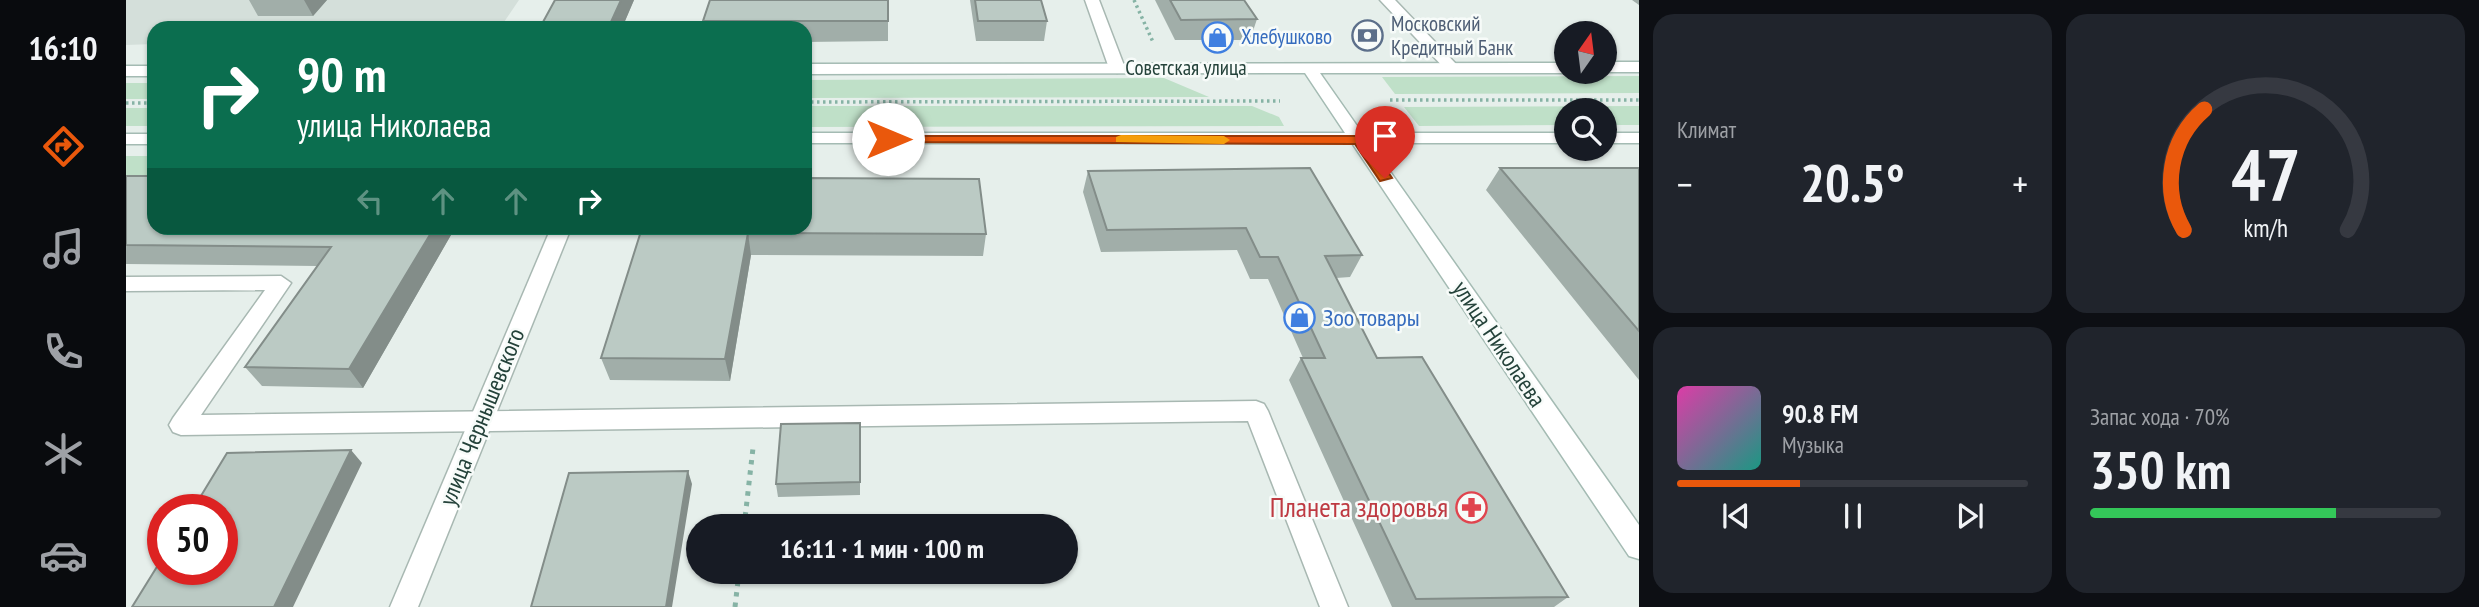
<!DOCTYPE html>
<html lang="ru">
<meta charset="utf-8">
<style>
:root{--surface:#171b24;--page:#20242c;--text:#f1f3f6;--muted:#9ea1a6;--line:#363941;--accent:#ea580c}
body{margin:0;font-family:"PT Sans Narrow",sans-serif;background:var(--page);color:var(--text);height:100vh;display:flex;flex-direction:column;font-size:26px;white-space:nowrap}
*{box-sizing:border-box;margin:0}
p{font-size:23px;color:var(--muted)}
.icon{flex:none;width:38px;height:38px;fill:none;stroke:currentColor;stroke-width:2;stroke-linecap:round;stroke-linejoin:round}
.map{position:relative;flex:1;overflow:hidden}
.drawer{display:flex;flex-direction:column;gap:14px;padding:14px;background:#0d0f14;width:840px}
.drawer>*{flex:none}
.banner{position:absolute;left:21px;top:21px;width:665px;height:214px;border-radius:21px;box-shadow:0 2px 5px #0004;background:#0b6e4f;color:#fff;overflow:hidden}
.needle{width:46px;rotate:14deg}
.fabs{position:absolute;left:1428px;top:21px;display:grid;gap:14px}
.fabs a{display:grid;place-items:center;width:63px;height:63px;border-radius:50%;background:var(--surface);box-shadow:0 2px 5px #0004;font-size:35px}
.speed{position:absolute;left:21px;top:494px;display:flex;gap:14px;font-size:35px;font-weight:700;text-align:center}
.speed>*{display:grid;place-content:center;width:91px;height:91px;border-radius:50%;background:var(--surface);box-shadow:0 2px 5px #0004;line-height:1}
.speed .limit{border:10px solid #d22;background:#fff;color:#111}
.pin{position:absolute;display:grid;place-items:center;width:60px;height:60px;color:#fff;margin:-72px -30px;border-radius:50% 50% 50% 0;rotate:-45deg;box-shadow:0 0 7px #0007}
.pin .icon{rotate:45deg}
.me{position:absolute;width:77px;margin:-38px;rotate:90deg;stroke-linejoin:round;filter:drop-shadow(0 0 5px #0008)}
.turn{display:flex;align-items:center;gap:24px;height:147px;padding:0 35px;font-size:32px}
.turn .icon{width:91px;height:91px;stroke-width:2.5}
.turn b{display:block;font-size:49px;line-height:60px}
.lanes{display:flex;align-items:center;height:66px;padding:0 35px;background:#0003;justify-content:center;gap:35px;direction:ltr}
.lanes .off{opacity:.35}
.big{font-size:52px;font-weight:700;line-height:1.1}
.drawer .card{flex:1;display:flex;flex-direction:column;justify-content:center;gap:10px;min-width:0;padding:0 24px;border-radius:21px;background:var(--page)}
.drawer .dial{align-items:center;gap:0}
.dial svg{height:182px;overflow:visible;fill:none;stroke:var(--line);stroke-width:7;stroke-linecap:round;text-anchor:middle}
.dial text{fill:var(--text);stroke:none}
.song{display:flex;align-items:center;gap:21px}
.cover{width:84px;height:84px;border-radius:10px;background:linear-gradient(135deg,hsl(320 70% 55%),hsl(170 70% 35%))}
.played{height:7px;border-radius:4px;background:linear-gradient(90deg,var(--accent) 35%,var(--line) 35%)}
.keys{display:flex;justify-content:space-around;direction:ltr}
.heat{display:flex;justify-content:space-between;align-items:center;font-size:38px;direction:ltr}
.charge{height:10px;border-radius:5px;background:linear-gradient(90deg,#34c759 70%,var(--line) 0)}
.drawer .tiles{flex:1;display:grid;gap:14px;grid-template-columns:repeat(2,1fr)}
.trip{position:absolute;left:560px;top:514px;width:392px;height:70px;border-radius:35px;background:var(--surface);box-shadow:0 2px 5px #0004;font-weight:700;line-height:70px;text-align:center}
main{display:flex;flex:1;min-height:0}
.tab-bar{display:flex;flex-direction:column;width:126px;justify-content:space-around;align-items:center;background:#090b0e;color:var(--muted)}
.tab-bar .icon{width:49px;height:49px}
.tab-bar .on{color:var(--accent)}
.tab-bar b{font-size:32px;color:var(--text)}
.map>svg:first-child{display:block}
.built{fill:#d4dfda}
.green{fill:#bfe0c8}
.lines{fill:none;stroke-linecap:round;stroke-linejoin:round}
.lane-casing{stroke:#a8b8b2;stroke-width:3}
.street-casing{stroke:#a8b8b2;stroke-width:3}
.secondary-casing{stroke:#a4bbb3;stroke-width:3}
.path-far1{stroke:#86b3a5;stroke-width:3.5;stroke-dasharray:2.5 3.5;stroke-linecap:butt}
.path{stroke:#86b3a5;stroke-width:5;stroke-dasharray:4.5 6;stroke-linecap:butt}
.lane{fill:#fff;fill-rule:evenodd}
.street{fill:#fff;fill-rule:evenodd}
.secondary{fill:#fff;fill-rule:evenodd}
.wall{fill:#a1aea9}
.shaded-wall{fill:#838d89}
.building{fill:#bbcac4;stroke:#838d89;stroke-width:2}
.route{fill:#ea580c;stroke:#983908;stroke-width:2}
.slow{fill:#f59e0b}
.labels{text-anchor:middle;stroke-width:5;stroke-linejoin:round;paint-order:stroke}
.far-service-label{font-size:21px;fill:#4e5e75;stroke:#f7fbf9;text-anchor:start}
.far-shop-label{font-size:21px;fill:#366cbe;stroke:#f7fbf9;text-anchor:start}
.far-street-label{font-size:21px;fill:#24423a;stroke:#f7fbf9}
.shop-label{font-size:24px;fill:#366cbe;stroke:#f7fbf9;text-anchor:start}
.street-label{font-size:24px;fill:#24423a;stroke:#f7fbf9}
.near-health-label{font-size:28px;fill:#be3a42;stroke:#f7fbf9;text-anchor:end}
</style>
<main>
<nav class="tab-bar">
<b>16:10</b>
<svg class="icon on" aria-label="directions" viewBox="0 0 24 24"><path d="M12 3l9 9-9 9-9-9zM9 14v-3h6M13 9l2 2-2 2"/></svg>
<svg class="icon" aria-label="music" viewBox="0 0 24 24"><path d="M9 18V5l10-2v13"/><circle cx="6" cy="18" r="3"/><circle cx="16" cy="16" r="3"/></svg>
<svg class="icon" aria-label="phone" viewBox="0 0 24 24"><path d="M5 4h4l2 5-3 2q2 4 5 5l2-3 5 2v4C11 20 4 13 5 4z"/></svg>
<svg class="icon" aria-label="climate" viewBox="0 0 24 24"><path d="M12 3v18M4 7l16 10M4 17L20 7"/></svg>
<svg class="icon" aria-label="car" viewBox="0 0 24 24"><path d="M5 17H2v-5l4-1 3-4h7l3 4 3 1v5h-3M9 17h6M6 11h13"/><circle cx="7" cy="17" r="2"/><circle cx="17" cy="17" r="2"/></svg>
</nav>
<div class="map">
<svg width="1513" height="607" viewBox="0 0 1513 607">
<rect width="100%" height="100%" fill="#e6efeb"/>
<!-- built -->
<path class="built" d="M 0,0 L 393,0 L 374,28 L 28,28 L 28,44 L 0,45 Z"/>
<!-- green -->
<path class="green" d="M 1513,76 L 1513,93 L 1269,94 L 1256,77 Z
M 1038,78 L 1083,97 L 679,98 L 679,80 Z
M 0,83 L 28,83 L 28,99 L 0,99 Z
M 679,106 L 1126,106 L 1153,117 L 1158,126 L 679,127 Z
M 1513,106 L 1513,125 L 1479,125 L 1479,110 L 1440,110 L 1440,125 L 1293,126 L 1278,107 Z
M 0,108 L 28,108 L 28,126 L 0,126 Z
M 0,156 L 28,156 L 28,175 L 0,175 Z"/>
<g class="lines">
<defs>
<path id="lane" d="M 959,0 L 973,0 L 999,68 L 996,71 L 991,73 L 983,68 Z
M 1254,0 L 1269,0 L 1331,65 L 1331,71 L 1321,71 Z
M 155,276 L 165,283 L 75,415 L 1130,401 L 1138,404 L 1142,411 L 1222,607 L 1194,607 L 1122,421 L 55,435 L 47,432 L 43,425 L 47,418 L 139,290 L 0,291 L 0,277 Z"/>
<path id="street" d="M 425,228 L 445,228 L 292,607 L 264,607 Z"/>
<path id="secondary" d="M 1479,62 L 1513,62 L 1513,72 L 1479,72 Z
M 1440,63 L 1440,72 L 1443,72 L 1440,73 L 1194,73 L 1236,133 L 1440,133 L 1440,143 L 1244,143 L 1513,525 L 1513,559 L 1503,556 L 1226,143 L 679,143 L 679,133 L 1219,133 L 1179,73 L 679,74 L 679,64 Z
M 0,66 L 28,66 L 28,76 L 0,76 Z
M 1479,133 L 1513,133 L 1513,143 L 1479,143 Z
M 0,134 L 28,134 L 28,144 L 0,144 Z"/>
</defs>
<!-- lane casing -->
<use href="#lane" class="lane-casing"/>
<!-- street casing -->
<use href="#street" class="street-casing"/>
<!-- secondary casing -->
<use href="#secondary" class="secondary-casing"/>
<!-- path-far1 -->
<path class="path-far1" d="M 1008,0 L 1027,42
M 1264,100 L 1513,100
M 679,102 L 1154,101
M 0,103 L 28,103"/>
<!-- path -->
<path class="path" d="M 618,527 L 627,448
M 609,607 L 613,572"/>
<!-- lane -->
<use href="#lane" class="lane"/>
<!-- street -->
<use href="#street" class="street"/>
<!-- secondary -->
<use href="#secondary" class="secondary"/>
</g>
<!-- wall -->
<path class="wall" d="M 123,0 L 201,0 L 187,16 L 132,16 Z
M 429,0 L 508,0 L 496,28 L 418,28 L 417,22 Z
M 844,0 L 915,0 L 921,21 L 918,41 L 850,41 Z
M 1029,0 L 1118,0 L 1131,19 L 1124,40 L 1049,40 Z
M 1506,0 L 1513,0 L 1513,5 Z
M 577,21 L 762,21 L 762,41 L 679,42 L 679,28 L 579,28 Z
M 1374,168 L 1513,168 L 1513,380 L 1360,190 Z
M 962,171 L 1236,255 L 1224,277 L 1210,278 L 1251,358 L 1442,597 L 1428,607 L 1266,607 L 1163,380 L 1175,358 L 1177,358 L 1142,279 L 1124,279 L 1111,250 L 975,252 L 957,192 Z
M 0,176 L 28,228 L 329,228 L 237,388 L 136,386 L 119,367 L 191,266 L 0,264 Z
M 516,228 L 860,234 L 857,256 L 625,255 L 604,381 L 484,380 L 475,358 Z
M 734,423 L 734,495 L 652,497 L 650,484 Z"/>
<!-- shaded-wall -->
<path class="shaded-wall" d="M 178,0 L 201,0 L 187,16 Z
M 495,0 L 508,0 L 496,28 L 487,28 L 485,22 Z
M 308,228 L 329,228 L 237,388 L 223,369 Z
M 622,233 L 625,255 L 604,381 L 599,359 Z
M 225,450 L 236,463 L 167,607 L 148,607 Z
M 562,471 L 566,484 L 546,607 L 540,607 Z"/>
<!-- building -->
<path class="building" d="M 429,0 L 495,0 L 485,22 L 417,22 Z
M 584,0 L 762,0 L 762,21 L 577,21 Z
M 849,0 L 915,0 L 921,21 L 852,21 Z
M 1044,0 L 1118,0 L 1131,19 L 1055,20 Z
M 1184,168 L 1236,255 L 1199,256 L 1251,358 L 1296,357 L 1442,597 L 1290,599 L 1175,358 L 1199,358 L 1152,257 L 1134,257 L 1120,228 L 981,230 L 962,171 Z
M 1374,168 L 1513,168 L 1513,331 Z
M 0,176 L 28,176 L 28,228 L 308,228 L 223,369 L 119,367 L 205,247 L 0,245 Z
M 679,178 L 853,179 L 860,234 L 622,233 L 599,359 L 475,358 L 516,228 L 679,228 Z
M 734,423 L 734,482 L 650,484 L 655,424 Z
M 225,450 L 148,607 L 6,607 L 37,557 L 37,569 L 96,569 L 96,509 L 67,509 L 101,453 Z
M 562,471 L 540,607 L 405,607 L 443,473 Z"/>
<!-- route -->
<path class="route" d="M 758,136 L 1233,136 L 1238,137 L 1266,178 L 1254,181 L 1229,144 L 762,142 L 756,139 Z"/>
<!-- slow -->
<path class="slow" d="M 995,135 L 1098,136 L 1104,140 L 1098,144 L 990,142 L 990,137 Z"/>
<!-- icons -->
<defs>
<symbol id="bank-ring" viewBox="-11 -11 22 22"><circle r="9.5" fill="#f7fbf9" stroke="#5c6f8a" stroke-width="1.5"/><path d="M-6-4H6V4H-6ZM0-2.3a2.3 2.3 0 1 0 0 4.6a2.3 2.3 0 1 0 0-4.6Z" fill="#5c6f8a"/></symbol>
<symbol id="shop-ring" viewBox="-11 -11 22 22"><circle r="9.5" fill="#f7fbf9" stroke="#3f7fe0" stroke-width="1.5"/><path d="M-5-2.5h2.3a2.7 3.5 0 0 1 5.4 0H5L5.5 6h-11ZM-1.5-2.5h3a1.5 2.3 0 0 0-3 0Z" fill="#3f7fe0"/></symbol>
<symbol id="pharmacy-ring" viewBox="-11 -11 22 22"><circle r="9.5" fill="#f7fbf9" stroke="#e0444e" stroke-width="1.5"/><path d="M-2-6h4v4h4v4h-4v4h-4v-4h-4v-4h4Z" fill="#e0444e"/></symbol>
</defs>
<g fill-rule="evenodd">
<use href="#bank-ring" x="1224" y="18" width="35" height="35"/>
<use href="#shop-ring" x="1074" y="20" width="35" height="35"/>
<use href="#shop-ring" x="1156" y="300" width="35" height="35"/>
<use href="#pharmacy-ring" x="1328" y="490" width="35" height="35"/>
</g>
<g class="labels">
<!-- far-service labels -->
<g class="far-service-label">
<text x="1265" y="31">Московский<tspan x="1265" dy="24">Кредитный Банк</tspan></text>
</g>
<!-- far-shop labels -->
<g class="far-shop-label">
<text x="1115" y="44">Хлебушково</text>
</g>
<!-- far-street labels -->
<g class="far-street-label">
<text x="1060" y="75">Советская улица</text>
</g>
<!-- shop labels -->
<g class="shop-label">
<text x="1197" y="326">Зоо товары</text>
</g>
<!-- street labels -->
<g class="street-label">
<text transform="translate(1373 344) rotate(56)" y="8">улица Николаева</text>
<text transform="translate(356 417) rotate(-68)" y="8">улица Чернышевского</text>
</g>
<!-- near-health labels -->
<g class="near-health-label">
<text x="1322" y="517">Планета здоровья</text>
</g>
</g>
</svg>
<div class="fabs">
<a><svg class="needle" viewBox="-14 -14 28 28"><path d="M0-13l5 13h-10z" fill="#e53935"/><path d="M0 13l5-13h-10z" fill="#9ea1a6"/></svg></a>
<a><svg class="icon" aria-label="search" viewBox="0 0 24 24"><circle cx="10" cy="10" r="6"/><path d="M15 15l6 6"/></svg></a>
</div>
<div class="speed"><div class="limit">50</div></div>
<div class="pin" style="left:1259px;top:178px;background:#d93025"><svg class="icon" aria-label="arrive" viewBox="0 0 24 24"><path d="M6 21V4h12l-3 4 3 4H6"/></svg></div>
<svg class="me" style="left:762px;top:139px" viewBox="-20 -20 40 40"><circle r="19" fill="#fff"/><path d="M0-13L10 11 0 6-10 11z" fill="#ea580c"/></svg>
<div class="trip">16:11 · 1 мин · 100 m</div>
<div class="banner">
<div class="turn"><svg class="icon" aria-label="right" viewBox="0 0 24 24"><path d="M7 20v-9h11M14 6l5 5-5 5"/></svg><div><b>90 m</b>улица Николаева</div></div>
<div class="lanes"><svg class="icon off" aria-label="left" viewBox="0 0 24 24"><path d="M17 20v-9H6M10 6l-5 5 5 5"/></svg><svg class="icon off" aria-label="ahead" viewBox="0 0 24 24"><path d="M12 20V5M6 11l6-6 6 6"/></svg><svg class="icon off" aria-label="ahead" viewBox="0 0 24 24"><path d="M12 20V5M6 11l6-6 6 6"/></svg><svg class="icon" aria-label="right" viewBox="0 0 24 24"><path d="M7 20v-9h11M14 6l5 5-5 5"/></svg></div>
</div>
</div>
<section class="drawer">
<div class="tiles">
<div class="card"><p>Климат</p>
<div class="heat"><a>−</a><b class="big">20.5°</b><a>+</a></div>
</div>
<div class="card dial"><svg viewBox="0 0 100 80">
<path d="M14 69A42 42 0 1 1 86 69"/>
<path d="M14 69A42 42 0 0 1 23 16" stroke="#ea580c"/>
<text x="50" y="56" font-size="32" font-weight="700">47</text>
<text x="50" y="72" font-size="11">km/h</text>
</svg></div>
<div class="card">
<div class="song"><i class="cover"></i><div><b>90.8 FM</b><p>Музыка</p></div></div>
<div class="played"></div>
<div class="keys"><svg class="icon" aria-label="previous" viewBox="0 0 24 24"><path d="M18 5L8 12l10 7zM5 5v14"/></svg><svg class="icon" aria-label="pause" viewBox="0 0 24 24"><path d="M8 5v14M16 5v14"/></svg><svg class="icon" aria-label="next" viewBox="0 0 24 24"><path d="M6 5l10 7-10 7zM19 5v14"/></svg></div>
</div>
<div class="card"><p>Запас хода · 70%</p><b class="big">350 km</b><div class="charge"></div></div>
</div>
</section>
</main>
